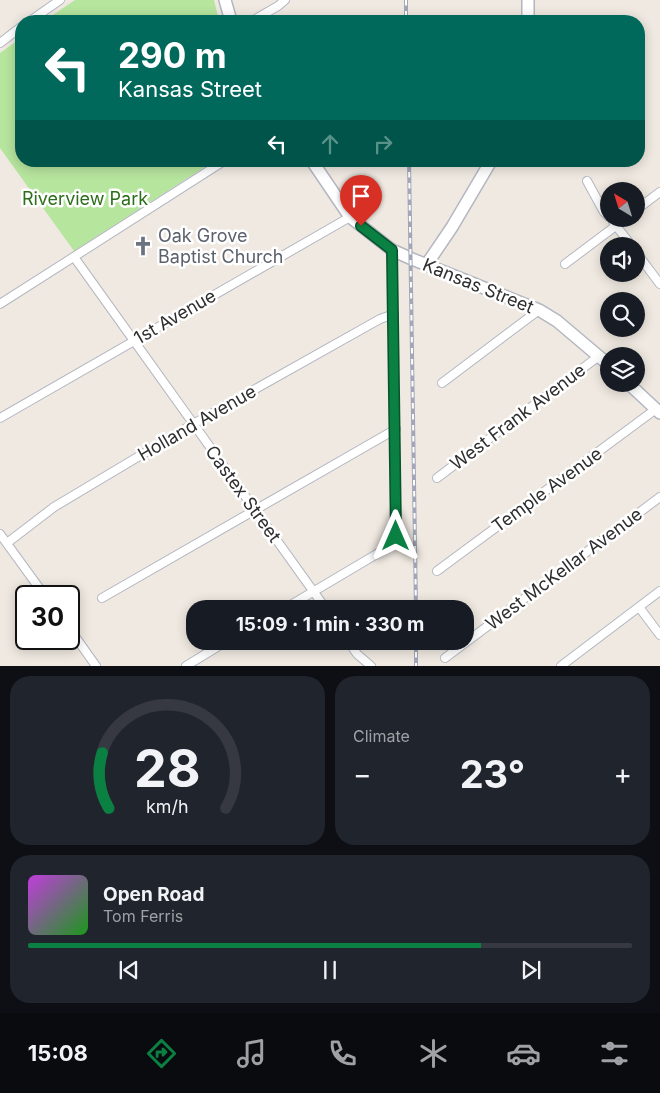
<!DOCTYPE html>
<meta charset="utf-8">
<style>
:root{--surface:#171b24;--page:#20242c;--text:#f1f3f6;--muted:#9ea1a6;--line:#363941;--accent:#0b8043}
body{margin:0;font-family:Inter,sans-serif;background:var(--page);color:var(--text);height:100vh;display:flex;flex-direction:column;font-size:19px;white-space:nowrap}
*{box-sizing:border-box;margin:0}
p{font-size:16px;color:var(--muted)}
.icon{flex:none;width:28px;height:28px;fill:none;stroke:currentColor;stroke-width:2;stroke-linecap:round;stroke-linejoin:round}
.map{position:relative;height:666px;overflow:hidden}
.sheet{display:flex;flex-direction:column;gap:10px;padding:10px;background:#0d0f14;flex:1}
.sheet>*{flex:none}
.guide{position:absolute;left:15px;top:15px;width:630px;height:152px;border-radius:20px;box-shadow:0 2px 12px #0003;background:#00695c;color:#fff;overflow:hidden}
.needle{width:32px;rotate:322deg}
.buttons{position:absolute;left:600px;top:182px;display:grid;gap:10px}
.buttons a{display:grid;place-items:center;width:45px;height:45px;border-radius:50%;background:var(--surface);box-shadow:0 2px 12px #0003;font-size:25px}
.speed{position:absolute;left:15px;top:585px;display:flex;gap:10px;font-size:25px;font-weight:700;text-align:center}
.speed>*{display:grid;place-content:center;width:65px;height:65px;border-radius:50%;background:var(--surface);box-shadow:0 2px 12px #0003;line-height:1}
.speed .limit{border:2px solid #111;border-radius:8px;background:#fff;color:#111}
.pin{position:absolute;display:grid;place-items:center;width:42px;height:42px;color:#fff;margin:-51px -21px;border-radius:50% 50% 50% 0;rotate:-45deg;box-shadow:0 0 5px #0007}
.pin .icon{rotate:45deg}
.me{position:absolute;width:55px;margin:-28px;rotate:0deg;stroke-linejoin:round;filter:drop-shadow(0 0 4px #0008)}
.turn{display:flex;align-items:center;gap:18px;height:105px;padding:0 20px;font-size:22px}
.turn .icon{width:65px;height:65px;stroke-width:2.5}
.turn b{display:block;font-size:35px;line-height:42px}
.lanes{display:flex;align-items:center;height:48px;padding:0 20px;background:#0003;justify-content:center;gap:25px;direction:ltr}
.lanes .off{opacity:.35}
.big{font-size:38px;font-weight:700;line-height:1.1}
.sheet .widget{flex:1;display:flex;flex-direction:column;justify-content:center;gap:8px;min-width:0;padding:0 18px;border-radius:20px;background:var(--page)}
.sheet .dial{align-items:center;gap:0}
.dial svg{height:130px;overflow:visible;fill:none;stroke:var(--line);stroke-width:7;stroke-linecap:round;text-anchor:middle}
.dial text{fill:var(--text);stroke:none}
.song{display:flex;align-items:center;gap:15px}
.cover{width:60px;height:60px;border-radius:8px;background:linear-gradient(135deg,hsl(290 70% 55%),hsl(120 70% 35%))}
.played{height:5px;border-radius:2px;background:linear-gradient(90deg,var(--accent) 75%,var(--line) 75%)}
.keys{display:flex;justify-content:space-around;direction:ltr}
.heat{display:flex;justify-content:space-between;align-items:center;font-size:28px;direction:ltr}
.sheet .tiles{flex:1;display:grid;gap:10px;grid-template-columns:1fr 1fr}
.widget:last-child{grid-column:span 2}
.trip{position:absolute;left:186px;top:600px;width:288px;height:50px;border-radius:20px;background:var(--surface);box-shadow:0 2px 12px #0003;font-weight:700;line-height:50px;text-align:center}
.tab-bar{display:flex;height:80px;justify-content:space-around;align-items:center;background:#090b0e;color:var(--muted)}
.tab-bar .icon{width:35px;height:35px}
.tab-bar .on{color:var(--accent)}
.tab-bar b{font-size:22px;color:var(--text)}
.map>svg:first-child{display:block}
.green{fill:#b6e59e}
.lines{fill:none;stroke-linecap:round;stroke-linejoin:round}
.street-casing{stroke:#b4b7c1;stroke-width:10}
.secondary-casing{stroke:#b4b7c1;stroke-width:14}
.street{stroke:#fff;stroke-width:8}
.secondary{stroke:#fff;stroke-width:11}
.rail-casing{stroke:#a3a6b8;stroke-width:4}
.rail{stroke:#fff;stroke-width:2;stroke-dasharray:5.5;stroke-linecap:butt}
.route-casing{stroke:#07532c;stroke-width:12}
.route{stroke:#0b8043;stroke-width:9}
.labels{text-anchor:middle;stroke-width:5;stroke-linejoin:round;paint-order:stroke}
.park-label{font-size:18px;fill:#2c6e1b;stroke:#fff}
.worship-label{font-size:18px;fill:#5b616d;stroke:#fff;text-anchor:start}
.street-label{font-size:18px;fill:#2e2e2e;stroke:#fff}
</style>
<div class="map">
<svg width="660" height="666" viewBox="0 0 660 666">
<rect width="100%" height="100%" fill="#efe9e1"/>
<!-- green -->
<path class="green" d="M 75,0 L 214,0 L 219,21 L 44,21 Z
M 21,38 L 21,161 L 214,161 L 74,251 L 0,148 L 0,53 Z"/>
<g class="lines">
<defs>
<path id="street" d="M 30,21 L 60,0
M 252,21 L 278,6 L 285,0
M 0,43 L 21,27
M 587,181 L 604,212 L 609,217
M 636,210 L 660,192
M 613,222 L 632,246
M 636,252 L 660,284
M 74,257 L 326,609
M 565,264 L 625,219
M 0,304 L 224,161
M 442,383 L 539,310
M 0,418 L 350,217
M 437,478 L 599,356
M 0,534 L 45,596
M 7,543 L 54,507 L 193,424 L 380,319 L 394,314
M 437,571 L 656,409
M 102,598 L 396,429
M 639,607 L 660,635
M 284,609 L 392,545 L 396,536 L 392,250
M 69,628 L 96,666
M 348,641 L 357,654 L 371,666
M 445,658 L 660,497
M 186,666 L 227,641
M 561,666 L 660,591"/>
<path id="secondary" d="M 225,0 L 231,21
M 528,0 L 528,21
M 312,161 L 350,217 L 392,250 L 412,259 L 539,310 L 557,321 L 609,365
M 427,264 L 452,227 L 491,161
M 629,384 L 660,413"/>
</defs>
<!-- street casing -->
<use href="#street" class="street-casing"/>
<!-- secondary casing -->
<use href="#secondary" class="secondary-casing"/>
<!-- street -->
<use href="#street" class="street"/>
<!-- secondary -->
<use href="#secondary" class="secondary"/>
<defs>
<path id="rail" d="M 406,0 L 406,21
M 409,161 L 416,609
M 416,641 L 416,666"/>
</defs>
<!-- rail casing -->
<use href="#rail" class="rail-casing"/>
<!-- rail -->
<use href="#rail" class="rail"/>
</g>
<g class="lines">
<defs>
<path id="route" d="M 361,226 L 392,250 L 396,536"/>
</defs>
<!-- route casing -->
<use href="#route" class="route-casing"/>
<!-- route -->
<use href="#route" class="route"/>
</g>
<!-- icons -->
<defs>
<symbol id="church-bare" viewBox="-9 -9 18 18"><path d="M-1.2-6h2.4v3.5h3.3v2.4h-3.3V6h-2.4V-.1h-3.3v-2.4h3.3Z" fill="#6b7280" stroke="#fff" stroke-width="2.5" paint-order="stroke"/></symbol>
</defs>
<g fill-rule="evenodd">
<use href="#church-bare" x="129" y="232" width="28" height="28"/>
</g>
<g class="labels">
<!-- park labels -->
<g class="park-label">
<text x="85" y="205">Riverview Park</text>
</g>
<!-- worship labels -->
<g class="worship-label">
<text x="158" y="242">Oak Grove<tspan x="158" dy="21">Baptist Church</tspan></text>
</g>
<!-- street labels -->
<g class="street-label">
<text transform="translate(478 286) rotate(22)" y="6">Kansas Street</text>
<text transform="translate(175 317) rotate(-30)" y="6">1st Avenue</text>
<text transform="translate(518 417) rotate(-37)" y="6">West Frank Avenue</text>
<text transform="translate(197 423) rotate(-30)" y="6">Holland Avenue</text>
<text transform="translate(547 490) rotate(-36)" y="6">Temple Avenue</text>
<text transform="translate(243 494) rotate(54)" y="6">Castex Street</text>
<text transform="translate(564 569) rotate(-37)" y="6">West McKellar Avenue</text>
</g>
</g>
</svg>
<div class="buttons">
<a><svg class="needle" viewBox="-14 -14 28 28"><path d="M0-13l5 13h-10z" fill="#e53935"/><path d="M0 13l5-13h-10z" fill="#9ea1a6"/></svg></a>
<a><svg class="icon" aria-label="sound" viewBox="0 0 24 24"><path d="M4 9h4l5-4v14l-5-4H4zM17 9q2 3 0 6"/></svg></a>
<a><svg class="icon" aria-label="search" viewBox="0 0 24 24"><circle cx="10" cy="10" r="6"/><path d="M15 15l6 6"/></svg></a>
<a><svg class="icon" aria-label="layers" viewBox="0 0 24 24"><path d="M12 4l9 5-9 5-9-5zM3 14l9 5 9-5"/></svg></a>
</div>
<div class="speed"><div class="limit">30</div></div>
<div class="pin" style="left:361px;top:226px;background:#d93025"><svg class="icon" aria-label="arrive" viewBox="0 0 24 24"><path d="M6 21V4h12l-3 4 3 4H6"/></svg></div>
<svg class="me" style="left:396px;top:536px" viewBox="-20 -20 40 40"><path d="M0-17L14 15 0 8-14 15z" fill="#0b8043" stroke="#fff" stroke-width="4"/></svg>
<div class="trip">15:09 · 1 min · 330 m</div>
<div class="guide">
<div class="turn"><svg class="icon" aria-label="left" viewBox="0 0 24 24"><path d="M17 20v-9H6M10 6l-5 5 5 5"/></svg><div><b>290 m</b>Kansas Street</div></div>
<div class="lanes"><svg class="icon" aria-label="left" viewBox="0 0 24 24"><path d="M17 20v-9H6M10 6l-5 5 5 5"/></svg><svg class="icon off" aria-label="ahead" viewBox="0 0 24 24"><path d="M12 20V5M6 11l6-6 6 6"/></svg><svg class="icon off" aria-label="right" viewBox="0 0 24 24"><path d="M7 20v-9h11M14 6l5 5-5 5"/></svg></div>
</div>
</div>
<section class="sheet">
<div class="tiles">
<div class="widget dial"><svg viewBox="0 0 100 80">
<path d="M14 69A42 42 0 1 1 86 69"/>
<path d="M14 69A42 42 0 0 1 10 35" stroke="#0b8043"/>
<text x="50" y="56" font-size="32" font-weight="700">28</text>
<text x="50" y="72" font-size="11">km/h</text>
</svg></div>
<div class="widget"><p>Climate</p>
<div class="heat"><a>−</a><b class="big">23°</b><a>+</a></div>
</div>
<div class="widget">
<div class="song"><i class="cover"></i><div><b>Open Road</b><p>Tom Ferris</p></div></div>
<div class="played"></div>
<div class="keys"><svg class="icon" aria-label="previous" viewBox="0 0 24 24"><path d="M18 5L8 12l10 7zM5 5v14"/></svg><svg class="icon" aria-label="pause" viewBox="0 0 24 24"><path d="M8 5v14M16 5v14"/></svg><svg class="icon" aria-label="next" viewBox="0 0 24 24"><path d="M6 5l10 7-10 7zM19 5v14"/></svg></div>
</div>
</div>
</section>
<nav class="tab-bar">
<b>15:08</b>
<svg class="icon on" aria-label="directions" viewBox="0 0 24 24"><path d="M12 3l9 9-9 9-9-9zM9 14v-3h6M13 9l2 2-2 2"/></svg>
<svg class="icon" aria-label="music" viewBox="0 0 24 24"><path d="M9 18V5l10-2v13"/><circle cx="6" cy="18" r="3"/><circle cx="16" cy="16" r="3"/></svg>
<svg class="icon" aria-label="phone" viewBox="0 0 24 24"><path d="M5 4h4l2 5-3 2q2 4 5 5l2-3 5 2v4C11 20 4 13 5 4z"/></svg>
<svg class="icon" aria-label="climate" viewBox="0 0 24 24"><path d="M12 3v18M4 7l16 10M4 17L20 7"/></svg>
<svg class="icon" aria-label="car" viewBox="0 0 24 24"><path d="M5 17H2v-5l4-1 3-4h7l3 4 3 1v5h-3M9 17h6M6 11h13"/><circle cx="7" cy="17" r="2"/><circle cx="17" cy="17" r="2"/></svg>
<svg class="icon" aria-label="filters" viewBox="0 0 24 24"><path d="M4 7h16M4 17h16"/><circle cx="9" cy="7" r="2"/><circle cx="15" cy="17" r="2"/></svg>
</nav>
